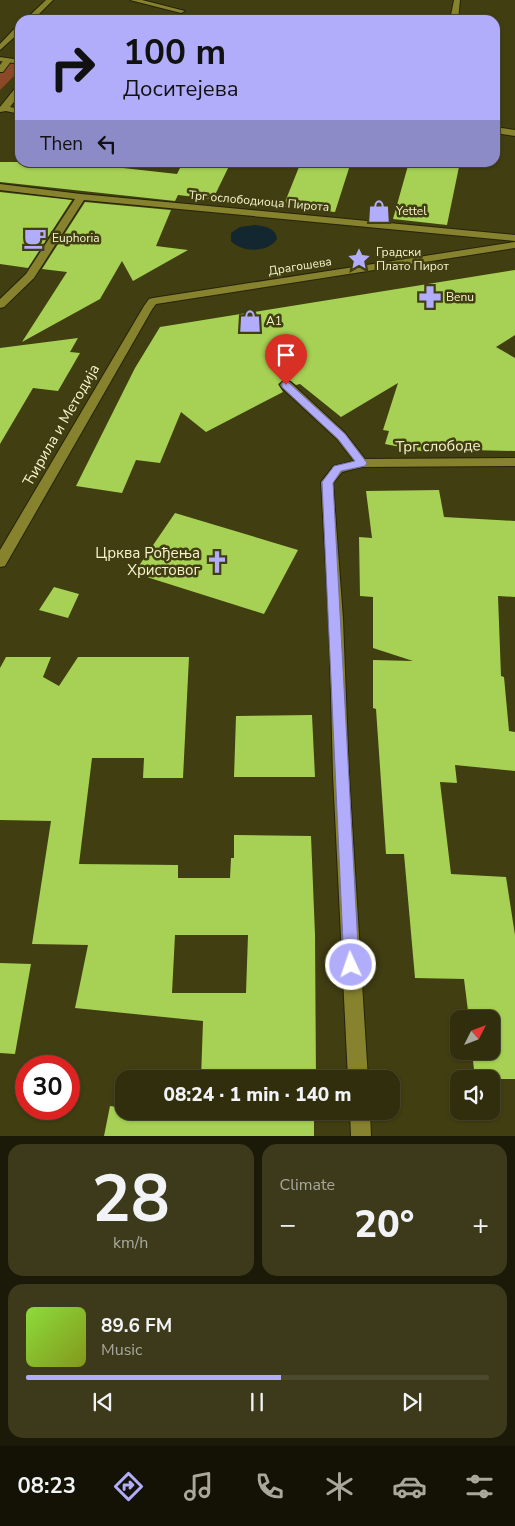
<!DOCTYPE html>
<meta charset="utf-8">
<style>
:root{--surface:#312e0d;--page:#3d3a1b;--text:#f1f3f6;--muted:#a8a89d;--line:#4c4a2e;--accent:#b1adfa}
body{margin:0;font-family:"Nunito Sans",sans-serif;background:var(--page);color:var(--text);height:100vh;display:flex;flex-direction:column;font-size:19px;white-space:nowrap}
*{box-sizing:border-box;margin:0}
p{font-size:16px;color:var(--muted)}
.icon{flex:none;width:28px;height:28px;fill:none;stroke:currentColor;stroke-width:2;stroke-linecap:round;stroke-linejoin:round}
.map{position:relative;height:1136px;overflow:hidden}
.panel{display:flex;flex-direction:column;gap:8px;padding:8px;background:#1b1907;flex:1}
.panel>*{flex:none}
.guide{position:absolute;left:15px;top:15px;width:485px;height:152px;border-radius:15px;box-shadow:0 1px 4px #0004,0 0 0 1px var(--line);background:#b1adfa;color:#111;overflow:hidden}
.needle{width:32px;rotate:48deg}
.fabs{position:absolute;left:450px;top:1010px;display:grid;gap:10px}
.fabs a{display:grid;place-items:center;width:50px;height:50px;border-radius:10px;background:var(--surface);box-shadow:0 1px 4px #0004,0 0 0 1px var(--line);font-size:25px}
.speed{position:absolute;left:15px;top:1055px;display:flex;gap:10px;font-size:25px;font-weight:700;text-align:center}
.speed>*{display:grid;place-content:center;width:65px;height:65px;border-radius:50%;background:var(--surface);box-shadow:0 1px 4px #0004,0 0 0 1px var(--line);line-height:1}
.speed .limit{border:8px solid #d22;background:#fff;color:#111}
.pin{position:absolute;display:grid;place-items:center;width:42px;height:42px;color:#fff;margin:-51px -21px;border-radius:50% 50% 50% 0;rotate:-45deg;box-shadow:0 0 5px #0007}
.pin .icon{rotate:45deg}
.me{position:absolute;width:55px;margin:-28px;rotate:357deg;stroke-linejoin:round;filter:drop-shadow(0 0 4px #0008)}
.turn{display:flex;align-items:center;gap:18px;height:105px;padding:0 25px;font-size:22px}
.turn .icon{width:65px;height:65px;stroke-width:2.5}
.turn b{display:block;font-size:35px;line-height:42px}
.then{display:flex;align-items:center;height:48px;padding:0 25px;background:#0003;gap:10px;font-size:19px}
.big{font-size:38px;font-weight:800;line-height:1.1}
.panel .tile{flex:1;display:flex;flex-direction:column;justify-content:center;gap:8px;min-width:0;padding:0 18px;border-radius:15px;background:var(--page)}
.panel .dial{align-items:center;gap:0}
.dial b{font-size:65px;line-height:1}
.song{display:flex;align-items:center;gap:15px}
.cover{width:60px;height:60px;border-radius:8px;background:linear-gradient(135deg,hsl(90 70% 55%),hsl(70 70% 35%))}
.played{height:5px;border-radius:2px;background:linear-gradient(90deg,var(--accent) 55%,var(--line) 55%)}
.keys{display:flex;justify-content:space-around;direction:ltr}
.heat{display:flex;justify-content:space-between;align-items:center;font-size:28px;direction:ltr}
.panel .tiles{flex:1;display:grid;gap:8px;grid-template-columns:1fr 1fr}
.tile:last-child{grid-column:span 2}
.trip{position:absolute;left:115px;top:1070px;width:285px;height:50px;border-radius:15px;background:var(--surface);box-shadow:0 1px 4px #0004,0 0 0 1px var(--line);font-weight:800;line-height:50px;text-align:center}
.tabs{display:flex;height:80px;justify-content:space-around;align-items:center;background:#141205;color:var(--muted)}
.tabs .icon{width:35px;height:35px}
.tabs .active{color:var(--accent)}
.tabs b{font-size:22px;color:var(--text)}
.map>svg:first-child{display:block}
.green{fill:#8c4927}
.water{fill:#122730}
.building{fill:#a6d154;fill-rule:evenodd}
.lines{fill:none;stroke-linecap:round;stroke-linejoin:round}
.service-casing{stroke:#26240a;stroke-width:2}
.pedestrian-casing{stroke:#26240a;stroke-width:2}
.minor-casing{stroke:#26240a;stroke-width:2}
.secondary-casing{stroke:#26240a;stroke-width:2}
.service{fill:#86822d;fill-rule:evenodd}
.pedestrian{fill:#86822d;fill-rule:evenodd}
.minor{fill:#86822d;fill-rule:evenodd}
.secondary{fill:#86822d;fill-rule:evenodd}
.route{fill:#b1adfa;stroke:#7370a2}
.labels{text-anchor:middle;stroke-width:5;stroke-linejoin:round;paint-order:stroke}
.far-street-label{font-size:12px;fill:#f6f5cc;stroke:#413e11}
.far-poi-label{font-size:12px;fill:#f6f5cc;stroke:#413e11;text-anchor:start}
.street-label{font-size:15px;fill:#f6f5cc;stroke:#413e11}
.poi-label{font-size:15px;fill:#f6f5cc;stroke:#413e11;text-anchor:end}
</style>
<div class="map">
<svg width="515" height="1136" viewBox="0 0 515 1136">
<rect width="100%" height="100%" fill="#413e11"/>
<!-- green -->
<path class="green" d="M 0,60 L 20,62 L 20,70 L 0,90 Z"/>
<!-- water -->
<path class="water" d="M 255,225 C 264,226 276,228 277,239 C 268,253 242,253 231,241 L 231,233 L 240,227 Z"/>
<!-- building -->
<path class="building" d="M 0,162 L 117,162 L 114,167 L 177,174 L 183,162 L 231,162 L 213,199 L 178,195 L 175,201 L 0,182 Z
M 301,162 L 351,162 L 335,212 L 283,207 Z
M 409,162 L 460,162 L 447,225 L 393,219 Z
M 0,192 L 72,200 L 28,268 L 0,264 Z
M 85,202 L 171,210 L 156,246 L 188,250 L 133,281 L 122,261 L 100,299 L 22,342 L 67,272 L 42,269 Z
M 515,270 L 515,335 L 496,347 L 515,358 L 515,451 L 430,449 L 431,453 L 385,444 L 389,431 L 383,430 L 398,383 L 341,417 L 300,384 L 296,385 L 291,381 L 286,379 L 278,384 L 283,392 L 206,432 L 181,412 L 160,463 L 136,460 L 122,493 L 76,486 L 135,368 L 160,327 Z
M 78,338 L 70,352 L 80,353 L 58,391 L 33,388 L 0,444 L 0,348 Z
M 439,490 L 444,517 L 515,521 L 515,597 L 498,596 L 501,676 L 504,677 L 509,731 L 515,732 L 515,771 L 455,765 L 457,783 L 440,782 L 451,874 L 506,877 L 515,935 L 515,1079 L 475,1079 L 472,1051 L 491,1051 L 491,1019 L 469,1019 L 464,979 L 415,978 L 404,854 L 386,854 L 376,709 L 373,708 L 373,660 L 413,661 L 373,648 L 373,597 L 360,596 L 359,537 L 372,538 L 366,491 Z
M 175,513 L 298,550 L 264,614 L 134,573 Z
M 54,587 L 79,594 L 68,618 L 39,610 Z
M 6,657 L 51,657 L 43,677 L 59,686 L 78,657 L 189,657 L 183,778 L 143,778 L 144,758 L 92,758 L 79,864 L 178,865 L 178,878 L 230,878 L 231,858 L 234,858 L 234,835 L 311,836 L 315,935 L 316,1079 L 201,1079 L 203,1021 L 75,1008 L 88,945 L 32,944 L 51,821 L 0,820 L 0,668 ZM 175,935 L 248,935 L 246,993 L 172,993 Z
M 312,715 L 315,777 L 234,777 L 236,716 Z
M 0,963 L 31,964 L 15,1054 L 0,1053 Z
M 110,1106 L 124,1108 L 124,1111 L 148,1111 L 199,1118 L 199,1111 L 314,1111 L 314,1136 L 104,1136 Z"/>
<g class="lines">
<defs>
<path id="service" d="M 5,58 L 12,60 L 3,72 L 0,72 L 0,65 Z
M 17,86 L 20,86 L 20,94 L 10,107 L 20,109 L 20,114 L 6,111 L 0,112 L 0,107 Z"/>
<path id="pedestrian" d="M 0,184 L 81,194 L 515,235 L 515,241 L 84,200 L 34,278 L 4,307 L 0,308 L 0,299 L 26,274 L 75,199 L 0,190 Z
M 515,242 L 515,248 L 156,304 L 153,308 L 149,309 L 144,306 L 149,299 L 153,298 Z"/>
<path id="minor" d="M 46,0 L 53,0 L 33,20 L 25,20 Z
M 130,0 L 142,0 L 185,11 L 181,13 Z
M 454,0 L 460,0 L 458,20 L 450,20 Z
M 17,26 L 20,26 L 20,32 L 0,50 L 0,44 Z
M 149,303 L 154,306 L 5,566 L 0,567 L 0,550 L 144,306 Z
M 286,381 L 290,382 L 345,433 L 365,459 L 515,458 L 515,466 L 362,467 L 342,472 L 333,483 L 343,619 L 349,775 L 368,1079 L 348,1079 L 333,775 L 329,619 L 321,482 L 334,466 L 354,461 L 337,439 L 282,388 L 280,385 L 282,382 Z
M 350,1111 L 370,1111 L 371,1136 L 351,1136 Z"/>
<path id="secondary" d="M 0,57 L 20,60 L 20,64 L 0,61 Z
M 495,127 L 515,130 L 515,136 L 495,133 Z"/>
</defs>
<!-- service casing -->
<use href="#service" class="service-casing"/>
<!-- pedestrian casing -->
<use href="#pedestrian" class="pedestrian-casing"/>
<!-- minor casing -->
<use href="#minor" class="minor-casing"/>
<!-- secondary casing -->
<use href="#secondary" class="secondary-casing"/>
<!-- service -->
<use href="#service" class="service"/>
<!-- pedestrian -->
<use href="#pedestrian" class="pedestrian"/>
<!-- minor -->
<use href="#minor" class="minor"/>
<!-- secondary -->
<use href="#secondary" class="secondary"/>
</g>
<!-- route -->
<path class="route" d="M 286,382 L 289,383 L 345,434 L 367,463 L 365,466 L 341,471 L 333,483 L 359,965 L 357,970 L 351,972 L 346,970 L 344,965 L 322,482 L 334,466 L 355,461 L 338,439 L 282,387 L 282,383 Z"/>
<!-- icons -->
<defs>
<symbol id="shop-bare" viewBox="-9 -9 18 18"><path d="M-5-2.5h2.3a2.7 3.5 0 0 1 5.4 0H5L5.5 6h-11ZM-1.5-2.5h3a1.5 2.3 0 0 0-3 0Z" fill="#b1adfa" stroke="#413e11" stroke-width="2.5" paint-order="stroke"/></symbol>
<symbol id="cafe-bare" viewBox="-9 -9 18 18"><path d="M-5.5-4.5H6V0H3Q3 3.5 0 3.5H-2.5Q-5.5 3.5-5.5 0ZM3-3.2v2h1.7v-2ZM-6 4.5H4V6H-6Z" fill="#b1adfa" stroke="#413e11" stroke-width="2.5" paint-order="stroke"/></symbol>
<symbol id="sight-bare" viewBox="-9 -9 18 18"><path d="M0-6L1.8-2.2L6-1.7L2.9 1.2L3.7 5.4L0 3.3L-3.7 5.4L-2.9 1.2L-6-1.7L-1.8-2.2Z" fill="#b1adfa" stroke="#413e11" stroke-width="2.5" paint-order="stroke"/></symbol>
<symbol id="pharmacy-bare" viewBox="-9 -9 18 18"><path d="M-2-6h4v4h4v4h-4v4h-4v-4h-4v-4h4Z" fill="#b1adfa" stroke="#413e11" stroke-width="2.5" paint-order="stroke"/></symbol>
<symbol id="church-bare" viewBox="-9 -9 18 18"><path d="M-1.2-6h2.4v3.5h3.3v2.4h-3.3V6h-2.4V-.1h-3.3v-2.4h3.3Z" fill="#b1adfa" stroke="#413e11" stroke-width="2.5" paint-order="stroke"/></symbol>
</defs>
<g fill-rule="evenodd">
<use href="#shop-bare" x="363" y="195" width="32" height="32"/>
<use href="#cafe-bare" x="19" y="222" width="32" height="32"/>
<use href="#sight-bare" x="343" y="243" width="32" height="32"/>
<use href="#pharmacy-bare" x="414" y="281" width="32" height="32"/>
<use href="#shop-bare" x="234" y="305" width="32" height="32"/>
<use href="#church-bare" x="201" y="546" width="32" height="32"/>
</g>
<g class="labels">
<!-- far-street labels -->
<g class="far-street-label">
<text transform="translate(259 201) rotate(5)" y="4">Трг ослободиоца Пирота</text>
<text transform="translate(300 266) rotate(-9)" y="4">Драгошева</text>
</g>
<!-- far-poi labels -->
<g class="far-poi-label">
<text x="396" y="215">Yettel</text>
<text x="52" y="242">Euphoria</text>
<text x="376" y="256">Градски<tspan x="376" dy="14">Плато Пирот</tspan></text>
<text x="446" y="301">Benu</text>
<text x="266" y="325">A1</text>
</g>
<!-- street labels -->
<g class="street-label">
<text transform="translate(61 425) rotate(-60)" y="5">Ћирила и Методија</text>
<text transform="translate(438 446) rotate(-1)" y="5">Трг слободе</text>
</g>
<!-- poi labels -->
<g class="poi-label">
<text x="200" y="558">Црква Рођења<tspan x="200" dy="17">Христовог</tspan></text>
</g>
</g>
</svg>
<div class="fabs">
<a><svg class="needle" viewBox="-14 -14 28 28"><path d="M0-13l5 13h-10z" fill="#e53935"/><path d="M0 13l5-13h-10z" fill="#a8a89d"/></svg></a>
<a><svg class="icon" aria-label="sound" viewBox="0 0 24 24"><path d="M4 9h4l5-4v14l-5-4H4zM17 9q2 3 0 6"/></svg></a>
</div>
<div class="speed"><div class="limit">30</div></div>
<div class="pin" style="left:286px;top:385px;background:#d93025"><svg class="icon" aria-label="arrive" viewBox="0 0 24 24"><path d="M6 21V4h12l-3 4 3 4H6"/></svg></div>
<svg class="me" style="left:351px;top:965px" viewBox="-20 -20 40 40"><circle r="17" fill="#b1adfa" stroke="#fff" stroke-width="3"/><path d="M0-11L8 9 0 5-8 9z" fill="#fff"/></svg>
<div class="trip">08:24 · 1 min · 140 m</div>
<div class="guide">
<div class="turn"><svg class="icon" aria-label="right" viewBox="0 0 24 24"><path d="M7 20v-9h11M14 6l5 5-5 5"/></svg><div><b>100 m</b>Доситејева</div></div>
<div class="then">Then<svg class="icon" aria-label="left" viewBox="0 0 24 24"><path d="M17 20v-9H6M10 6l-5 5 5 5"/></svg></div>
</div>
</div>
<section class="panel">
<div class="tiles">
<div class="tile dial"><b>28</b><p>km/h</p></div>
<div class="tile"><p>Climate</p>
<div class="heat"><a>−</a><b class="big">20°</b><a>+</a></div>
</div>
<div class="tile">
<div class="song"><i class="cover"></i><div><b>89.6 FM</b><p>Music</p></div></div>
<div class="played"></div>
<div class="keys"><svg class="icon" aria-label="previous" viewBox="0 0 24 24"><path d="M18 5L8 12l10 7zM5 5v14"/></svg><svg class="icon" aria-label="pause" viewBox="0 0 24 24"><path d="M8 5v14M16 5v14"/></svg><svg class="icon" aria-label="next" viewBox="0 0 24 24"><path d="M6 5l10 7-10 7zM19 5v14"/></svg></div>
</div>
</div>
</section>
<nav class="tabs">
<b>08:23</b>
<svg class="icon active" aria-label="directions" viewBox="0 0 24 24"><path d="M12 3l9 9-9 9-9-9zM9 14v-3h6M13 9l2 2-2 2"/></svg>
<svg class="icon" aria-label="music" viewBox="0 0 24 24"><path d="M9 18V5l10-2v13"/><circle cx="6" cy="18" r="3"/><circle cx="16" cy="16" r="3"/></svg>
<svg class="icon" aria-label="phone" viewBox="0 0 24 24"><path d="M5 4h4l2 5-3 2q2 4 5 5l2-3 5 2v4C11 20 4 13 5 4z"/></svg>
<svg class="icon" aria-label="climate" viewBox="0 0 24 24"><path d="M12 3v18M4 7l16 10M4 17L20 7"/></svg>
<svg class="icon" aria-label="car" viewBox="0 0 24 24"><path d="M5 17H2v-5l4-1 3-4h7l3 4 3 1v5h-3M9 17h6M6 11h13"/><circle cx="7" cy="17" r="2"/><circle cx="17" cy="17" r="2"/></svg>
<svg class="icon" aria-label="filters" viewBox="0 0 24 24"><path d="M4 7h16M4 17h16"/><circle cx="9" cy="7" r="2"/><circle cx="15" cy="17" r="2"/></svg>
</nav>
